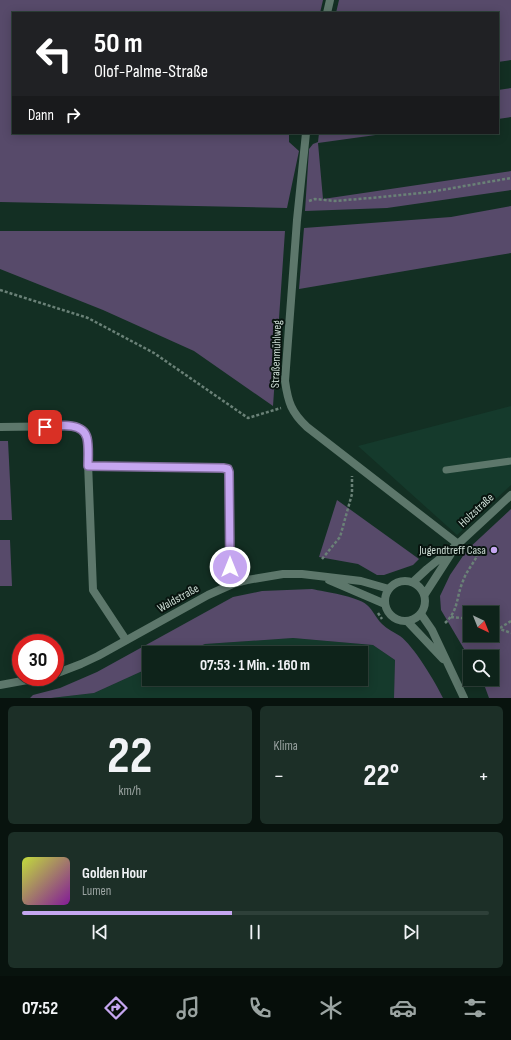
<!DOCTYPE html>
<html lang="de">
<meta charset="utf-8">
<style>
:root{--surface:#0e231a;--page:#1c2f27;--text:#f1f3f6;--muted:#9ba4a2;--line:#2e4039;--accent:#c5a6f0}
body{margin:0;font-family:"Sofia Sans Condensed",sans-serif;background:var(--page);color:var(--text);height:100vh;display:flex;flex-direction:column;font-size:15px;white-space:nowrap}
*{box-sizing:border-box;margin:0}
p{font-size:13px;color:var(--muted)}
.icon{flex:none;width:22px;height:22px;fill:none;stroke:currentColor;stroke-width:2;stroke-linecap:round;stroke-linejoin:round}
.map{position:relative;height:698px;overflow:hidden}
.drawer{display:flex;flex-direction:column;gap:8px;padding:8px;background:#08130e;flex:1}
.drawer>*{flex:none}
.top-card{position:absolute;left:12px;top:12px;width:487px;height:122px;border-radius:0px;box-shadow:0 2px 10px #0003,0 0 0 1px var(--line);background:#202124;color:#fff;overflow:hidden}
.needle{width:26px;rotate:137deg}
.fabs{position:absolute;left:463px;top:606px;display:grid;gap:8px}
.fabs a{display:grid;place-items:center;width:36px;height:36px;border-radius:0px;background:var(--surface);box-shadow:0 2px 10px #0003,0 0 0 1px var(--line);font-size:20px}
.speed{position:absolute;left:12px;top:634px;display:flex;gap:8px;font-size:20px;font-weight:700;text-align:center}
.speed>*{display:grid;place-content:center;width:52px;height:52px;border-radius:50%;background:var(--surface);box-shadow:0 2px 10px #0003,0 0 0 1px var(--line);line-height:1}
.speed .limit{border:6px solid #d22;background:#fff;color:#111}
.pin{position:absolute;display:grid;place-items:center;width:34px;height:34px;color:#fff;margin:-17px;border-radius:8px;box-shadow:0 2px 6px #0006}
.me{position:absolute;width:44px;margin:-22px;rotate:0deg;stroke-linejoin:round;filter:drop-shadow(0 0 3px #0008)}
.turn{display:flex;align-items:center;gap:14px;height:84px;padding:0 16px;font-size:18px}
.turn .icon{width:52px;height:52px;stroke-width:2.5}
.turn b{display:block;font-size:28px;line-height:34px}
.then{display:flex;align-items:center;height:38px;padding:0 16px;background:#0003;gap:8px;font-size:15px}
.big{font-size:30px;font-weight:700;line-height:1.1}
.drawer .card{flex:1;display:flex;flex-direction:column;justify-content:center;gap:6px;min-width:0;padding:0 14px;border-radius:6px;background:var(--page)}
.drawer .dial{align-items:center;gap:0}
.dial b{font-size:52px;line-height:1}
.song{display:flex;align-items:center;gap:12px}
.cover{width:48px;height:48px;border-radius:6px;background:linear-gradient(135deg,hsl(70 70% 55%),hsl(290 70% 35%))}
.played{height:4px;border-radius:2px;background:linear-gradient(90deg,var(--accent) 45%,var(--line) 45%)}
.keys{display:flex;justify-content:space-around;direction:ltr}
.heat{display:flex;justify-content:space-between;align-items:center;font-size:22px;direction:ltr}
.drawer .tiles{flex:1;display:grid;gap:8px;grid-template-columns:1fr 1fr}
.card:last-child{grid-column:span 2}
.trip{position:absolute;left:142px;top:646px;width:226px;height:40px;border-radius:0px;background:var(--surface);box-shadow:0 2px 10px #0003,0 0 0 1px var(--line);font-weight:700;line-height:40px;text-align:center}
.menu{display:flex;height:64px;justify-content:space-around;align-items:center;background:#060e0a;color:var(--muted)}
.menu .icon{width:28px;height:28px}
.menu .current{color:var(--accent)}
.menu b{font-size:18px;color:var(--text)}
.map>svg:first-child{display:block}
.built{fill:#153a2c}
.green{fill:#574a6a;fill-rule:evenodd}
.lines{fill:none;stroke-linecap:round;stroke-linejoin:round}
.path{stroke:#6a8177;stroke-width:2.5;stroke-dasharray:3 2;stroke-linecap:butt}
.service{stroke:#5d776b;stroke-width:7}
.minor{stroke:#5d776b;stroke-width:8}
.tertiary{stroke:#5d776b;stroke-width:8}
.route-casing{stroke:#806c9c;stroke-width:10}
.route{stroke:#c5a6f0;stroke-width:7}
.poi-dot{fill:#c5a6f0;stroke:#08140f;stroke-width:1.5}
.labels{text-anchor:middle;stroke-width:4;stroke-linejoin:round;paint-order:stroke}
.street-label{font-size:12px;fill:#cdddd5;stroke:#08140f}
.poi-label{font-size:12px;fill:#cdddd5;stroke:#08140f;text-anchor:end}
</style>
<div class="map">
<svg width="511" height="698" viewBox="0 0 511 698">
<rect width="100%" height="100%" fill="#132f23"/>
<!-- built -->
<path class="built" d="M 511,406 L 511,485 L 457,535 L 358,446 Z
M 293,638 L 373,645 L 395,660 L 394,698 L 51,698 L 94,693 L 149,668 L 149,679 L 361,679 L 361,653 L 184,653 L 205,644 Z"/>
<!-- green -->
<path class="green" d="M 0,0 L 323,0 L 320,13 L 13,13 L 13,133 L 289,133 L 289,142 L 299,151 L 287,208 L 0,202 Z
M 339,0 L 511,0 L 511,60 L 498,62 L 498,13 L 336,13 Z
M 511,88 L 511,117 L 498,119 L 498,90 Z
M 319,133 L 390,133 L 318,143 L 323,199 L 511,171 L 511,190 L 387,208 L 305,211 L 309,149 L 313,144 L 318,142 Z
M 511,206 L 511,253 L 299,289 L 304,228 L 451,217 Z
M 0,231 L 285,231 L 273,406 L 194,351 L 103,310 L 0,269 Z
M 0,441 L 8,441 L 12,520 L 0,520 Z
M 337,500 L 419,559 L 413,565 L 384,575 L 377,575 L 358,564 L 319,557 Z
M 511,509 L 511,698 L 489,698 L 482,679 L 492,679 L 492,657 L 470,657 L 470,659 L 441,610 L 440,596 L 450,575 L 467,550 ZM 470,613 L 492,613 L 492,635 L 470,635 Z
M 0,540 L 10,540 L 12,586 L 0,586 Z
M 312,589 C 325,592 357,596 367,605 C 373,610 376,618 382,624 C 387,629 394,632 400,636 C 413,645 436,683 443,698 L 394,698 L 395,660 L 373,645 L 293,638 L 205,644 L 184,653 L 149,653 L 149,668 L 94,693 L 51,698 L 30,698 L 33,695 L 60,688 L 97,672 L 233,597 L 262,591 Z"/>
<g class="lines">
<!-- path -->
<path class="path" d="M 309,201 L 315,199 L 335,201 L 382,197 L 430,192 L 511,178
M 0,290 L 88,318 L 154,353 L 248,418 L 281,408
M 322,559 L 340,537 L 352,494 L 352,476
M 378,613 L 382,619
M 451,617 L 470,619
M 445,623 C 459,610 456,597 463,581 C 466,572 473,564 477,556 L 468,548
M 492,626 L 511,633
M 500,628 L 511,621"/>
<!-- service -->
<path class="service" d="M 446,470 L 511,461"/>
<!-- minor -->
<path class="minor" d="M 327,13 L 330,0
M 306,133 L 297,220 L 285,381 C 288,402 291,412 307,427 L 458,544
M 0,427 L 75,426 L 83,430 L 87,437 L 93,590 L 126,640
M 88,466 L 223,468 L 228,469 L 229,472 L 230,567 L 235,583
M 421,614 L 432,630 L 464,698
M 408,622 L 443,659"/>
<!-- tertiary -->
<path class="tertiary" d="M 329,580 L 385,604
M385 601a20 20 0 1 1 40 0a20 20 0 1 1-40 0Z
M 413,582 L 427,569 L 458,544 L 511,495
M 425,594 L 454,549
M 55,674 L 81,664 L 98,656 L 208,595 L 235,583 L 247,580 L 283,574 L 302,574 L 361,581 L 389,589
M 0,685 L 44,677"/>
</g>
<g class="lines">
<defs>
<path id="route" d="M 45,427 C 57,426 83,421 87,438 C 89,447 88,457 88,466 L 223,468 L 228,469 L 229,472 L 230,567"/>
</defs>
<!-- route casing -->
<use href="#route" class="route-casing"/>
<!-- route -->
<use href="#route" class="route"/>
</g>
<!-- markers -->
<circle class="poi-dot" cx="494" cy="550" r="4"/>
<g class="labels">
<!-- street labels -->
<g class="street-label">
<text transform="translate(276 354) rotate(-88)" y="4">Straßenmühlweg</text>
<text transform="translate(476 510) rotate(-43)" y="4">Holzstraße</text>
<text transform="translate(178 598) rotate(-29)" y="4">Waldstraße</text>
</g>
<!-- poi labels -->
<g class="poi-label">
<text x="486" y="554">Jugendtreff Casa</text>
</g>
</g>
</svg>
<div class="fabs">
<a><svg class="needle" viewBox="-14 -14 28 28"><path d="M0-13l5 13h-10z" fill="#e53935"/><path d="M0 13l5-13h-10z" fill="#9ba4a2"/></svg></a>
<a><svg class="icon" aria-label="search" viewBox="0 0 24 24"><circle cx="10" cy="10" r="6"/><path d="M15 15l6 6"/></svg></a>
</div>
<div class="speed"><div class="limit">30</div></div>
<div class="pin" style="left:45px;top:427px;background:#d93025"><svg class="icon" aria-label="arrive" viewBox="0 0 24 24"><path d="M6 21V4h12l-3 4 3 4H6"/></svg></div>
<svg class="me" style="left:230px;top:567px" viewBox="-20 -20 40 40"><circle r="17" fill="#c5a6f0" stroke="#fff" stroke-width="3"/><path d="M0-11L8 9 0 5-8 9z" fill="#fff"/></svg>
<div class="trip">07:53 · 1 Min. · 160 m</div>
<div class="top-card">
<div class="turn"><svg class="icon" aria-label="left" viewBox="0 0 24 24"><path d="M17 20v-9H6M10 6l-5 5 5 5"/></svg><div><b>50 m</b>Olof-Palme-Straße</div></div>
<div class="then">Dann<svg class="icon" aria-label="right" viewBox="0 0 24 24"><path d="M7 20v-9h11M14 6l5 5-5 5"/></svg></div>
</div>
</div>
<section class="drawer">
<div class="tiles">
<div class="card dial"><b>22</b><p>km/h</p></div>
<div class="card"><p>Klima</p>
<div class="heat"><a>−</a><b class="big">22°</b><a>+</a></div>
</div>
<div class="card">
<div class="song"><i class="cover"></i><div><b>Golden Hour</b><p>Lumen</p></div></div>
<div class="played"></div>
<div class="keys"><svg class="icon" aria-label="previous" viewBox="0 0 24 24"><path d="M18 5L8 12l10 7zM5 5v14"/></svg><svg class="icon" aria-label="pause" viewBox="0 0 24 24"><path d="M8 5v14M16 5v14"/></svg><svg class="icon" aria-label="next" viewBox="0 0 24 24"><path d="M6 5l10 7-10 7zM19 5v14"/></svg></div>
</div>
</div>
</section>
<nav class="menu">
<b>07:52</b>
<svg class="icon current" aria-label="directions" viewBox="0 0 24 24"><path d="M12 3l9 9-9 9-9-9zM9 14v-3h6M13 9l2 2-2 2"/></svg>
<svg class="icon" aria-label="music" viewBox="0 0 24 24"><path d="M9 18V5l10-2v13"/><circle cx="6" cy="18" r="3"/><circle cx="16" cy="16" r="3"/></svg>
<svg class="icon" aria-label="phone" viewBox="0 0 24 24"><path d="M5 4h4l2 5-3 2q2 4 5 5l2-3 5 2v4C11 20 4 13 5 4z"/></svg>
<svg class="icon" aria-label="climate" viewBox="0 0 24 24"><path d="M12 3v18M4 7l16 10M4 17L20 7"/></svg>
<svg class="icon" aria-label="car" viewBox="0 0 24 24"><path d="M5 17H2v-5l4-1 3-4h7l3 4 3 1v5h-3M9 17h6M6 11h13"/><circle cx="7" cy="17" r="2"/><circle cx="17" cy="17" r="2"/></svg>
<svg class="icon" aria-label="filters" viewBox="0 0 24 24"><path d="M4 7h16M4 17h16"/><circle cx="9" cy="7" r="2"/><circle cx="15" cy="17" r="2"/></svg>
</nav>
